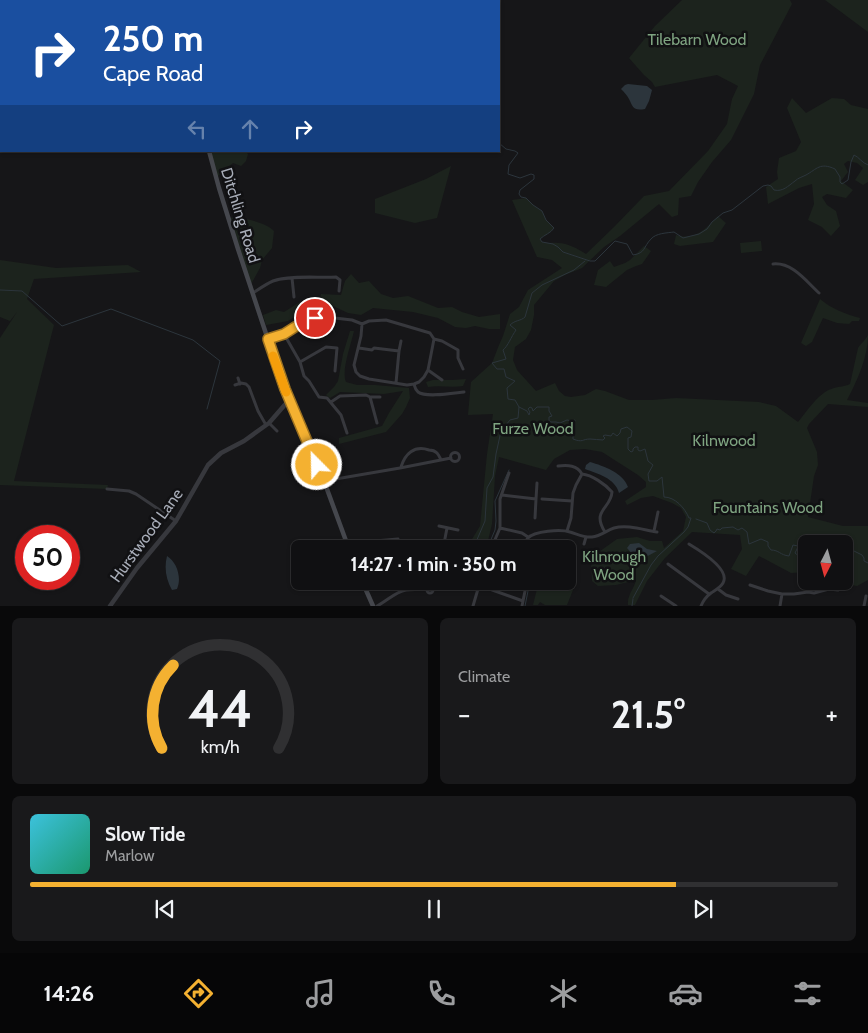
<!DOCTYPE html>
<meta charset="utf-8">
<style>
:root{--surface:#101012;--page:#19191b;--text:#f1f3f6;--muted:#9c9d9f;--line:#303032;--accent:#f4b131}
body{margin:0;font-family:Cabin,sans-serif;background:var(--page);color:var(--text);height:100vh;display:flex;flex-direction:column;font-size:19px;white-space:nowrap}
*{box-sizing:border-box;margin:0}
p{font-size:16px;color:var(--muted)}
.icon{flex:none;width:28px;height:28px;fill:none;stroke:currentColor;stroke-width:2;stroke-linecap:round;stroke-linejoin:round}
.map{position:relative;height:606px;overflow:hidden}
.sheet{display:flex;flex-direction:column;gap:12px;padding:12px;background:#09090a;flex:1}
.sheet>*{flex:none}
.banner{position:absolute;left:0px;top:0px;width:500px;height:152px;box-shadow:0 1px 4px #0004,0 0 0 1px var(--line);background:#1a4fa0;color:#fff;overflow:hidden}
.needle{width:32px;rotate:186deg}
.buttons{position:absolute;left:798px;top:535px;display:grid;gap:10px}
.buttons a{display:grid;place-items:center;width:55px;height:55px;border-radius:8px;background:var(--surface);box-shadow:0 1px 4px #0004,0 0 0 1px var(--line);font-size:25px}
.speed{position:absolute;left:15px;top:525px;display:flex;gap:10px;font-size:25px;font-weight:700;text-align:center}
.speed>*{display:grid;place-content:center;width:65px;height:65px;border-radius:50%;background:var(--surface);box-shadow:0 1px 4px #0004,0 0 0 1px var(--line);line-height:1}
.speed .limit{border:8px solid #d22;background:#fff;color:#111}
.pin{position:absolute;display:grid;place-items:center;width:42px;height:42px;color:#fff;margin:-21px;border:2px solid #fff;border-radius:50%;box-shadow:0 1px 5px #0007}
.me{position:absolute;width:55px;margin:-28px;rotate:337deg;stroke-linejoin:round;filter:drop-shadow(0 0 4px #0008)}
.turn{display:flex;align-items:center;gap:18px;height:105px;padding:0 20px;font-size:22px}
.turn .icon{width:65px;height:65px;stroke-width:2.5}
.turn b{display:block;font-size:35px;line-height:42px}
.lanes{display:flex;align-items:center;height:48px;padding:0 20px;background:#0003;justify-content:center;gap:25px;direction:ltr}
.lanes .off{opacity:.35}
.big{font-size:38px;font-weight:700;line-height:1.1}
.sheet .widget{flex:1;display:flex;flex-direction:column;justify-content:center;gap:8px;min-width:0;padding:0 18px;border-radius:8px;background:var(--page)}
.sheet .dial{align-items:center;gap:0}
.dial svg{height:130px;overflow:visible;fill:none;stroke:var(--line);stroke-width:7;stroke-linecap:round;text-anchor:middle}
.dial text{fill:var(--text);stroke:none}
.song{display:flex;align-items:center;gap:15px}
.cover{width:60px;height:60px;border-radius:8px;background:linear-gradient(135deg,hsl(190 70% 55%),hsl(160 70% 35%))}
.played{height:5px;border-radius:2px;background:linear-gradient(90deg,var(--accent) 80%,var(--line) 80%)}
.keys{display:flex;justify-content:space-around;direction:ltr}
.heat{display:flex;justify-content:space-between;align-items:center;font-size:28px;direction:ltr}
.sheet .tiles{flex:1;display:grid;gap:12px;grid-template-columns:1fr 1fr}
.widget:last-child{grid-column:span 2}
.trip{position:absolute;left:291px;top:540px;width:285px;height:50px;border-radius:8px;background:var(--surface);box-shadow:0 1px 4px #0004,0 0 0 1px var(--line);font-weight:700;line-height:50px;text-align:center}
.tabs{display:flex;height:80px;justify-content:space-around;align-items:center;background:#060607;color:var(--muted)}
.tabs .icon{width:35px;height:35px}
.tabs .selected{color:var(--accent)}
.tabs b{font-size:22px;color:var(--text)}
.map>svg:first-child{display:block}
.green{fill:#1c231d}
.water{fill:#2c353c}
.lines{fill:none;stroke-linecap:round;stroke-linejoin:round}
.stream{stroke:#2c353c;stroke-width:1}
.minor{stroke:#37383d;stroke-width:3}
.tertiary{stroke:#37383d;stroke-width:4.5}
.secondary{stroke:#45474d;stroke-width:4.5}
.route-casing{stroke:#9f7320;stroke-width:12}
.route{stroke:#f4b131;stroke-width:9}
.slow{stroke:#f59e0b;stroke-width:9}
.labels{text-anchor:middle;stroke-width:5;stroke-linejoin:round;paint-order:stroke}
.park-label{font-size:16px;fill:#7ea380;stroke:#111113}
.street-label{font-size:16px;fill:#a8adb8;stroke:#111113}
</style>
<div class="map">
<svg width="868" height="606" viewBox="0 0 868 606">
<rect width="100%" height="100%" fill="#161618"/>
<!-- green -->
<path class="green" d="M 682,0 L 790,0 L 792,4 L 760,65 L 754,94 L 731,140 L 712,162 L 698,182 L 691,196 L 679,198 L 678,215 L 672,217 L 659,204 L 620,236 L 604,247 L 582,268 L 565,275 L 554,281 L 534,305 L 534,315 L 531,330 L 526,339 L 515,347 L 513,360 L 517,370 L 536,391 L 555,383 L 559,391 L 565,396 L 571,397 L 585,395 L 596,389 L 605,391 L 629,400 L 652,400 L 676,398 L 759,402 L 776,406 L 798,422 C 808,410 819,392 834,388 C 840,386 844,387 850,384 L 858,348 C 861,343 865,341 868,335 C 868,357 857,381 847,400 L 868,403 L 868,407 L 828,404 L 809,424 L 807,428 L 817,452 L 818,465 L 814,476 L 808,517 L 843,526 L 868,526 L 868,580 L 857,586 L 846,584 L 844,576 L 844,544 L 806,544 L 806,572 L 791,573 L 759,556 L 746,576 L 731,569 L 742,549 L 740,535 L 692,532 L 665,558 L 647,581 L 635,605 L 628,605 C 627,595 634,589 636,580 L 616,585 L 598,586 L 592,581 L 591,561 L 596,554 L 617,539 L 637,537 L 650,541 L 662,541 L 664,548 L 683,531 L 686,517 L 681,508 L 672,503 L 653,496 L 641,498 L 627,505 L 625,501 L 646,487 L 646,482 L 638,475 L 602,452 L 585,449 L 570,450 L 554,459 L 546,470 L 499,457 L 495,476 L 492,524 L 486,549 L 466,549 L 480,526 L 487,454 L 493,414 L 468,415 L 471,382 L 492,363 L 499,345 L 503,336 L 510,314 L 519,307 L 528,290 L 562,268 L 552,260 L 537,257 L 512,200 L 526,198 L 533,205 L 542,211 L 546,220 L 554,228 C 551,233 545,235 540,239 L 542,242 C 551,244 551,242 558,243 C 568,243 578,249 586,254 L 615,226 L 644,196 L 669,191 L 708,151 L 727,124 L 732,99 L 738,86 L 717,75 L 655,87 L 652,82 L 644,75 L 629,58 L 655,26 Z
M 825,0 L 868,0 L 868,32 Z
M 792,98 L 806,113 L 832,98 L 844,99 L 851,105 L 868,109 L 868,182 L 863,185 L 855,180 L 863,168 L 857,163 L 848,161 L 844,164 L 848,172 L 841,181 L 853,190 L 846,198 L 827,194 L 822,197 L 827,205 L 836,211 L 840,226 L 831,236 L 822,227 L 808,220 L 814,204 L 812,184 L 799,188 L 768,204 L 766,187 L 778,179 L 777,172 L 779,158 L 796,151 L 801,142 L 787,108 Z
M 209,151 L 245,151 L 248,154 L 246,161 L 241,166 L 233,163 L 216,178 Z
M 451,166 L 437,218 L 415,223 L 375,213 L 375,199 L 426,179 Z
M 718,216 L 726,223 L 713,242 L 680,246 L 674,244 L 676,235 C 696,241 705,229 718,216 Z
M 236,217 C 247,219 267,223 274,231 L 272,248 L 262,260 L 260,268 L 250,286 L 228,218 Z
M 761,241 L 762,251 L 741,253 L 740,243 Z
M 644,246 L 651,251 L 647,257 L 642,264 L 636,266 L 627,270 L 606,287 L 594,285 L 598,270 L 610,261 L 614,267 L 625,263 L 630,260 Z
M 0,260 L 56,268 L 128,265 L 141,272 L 34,279 L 27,299 L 54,325 L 14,481 L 108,485 L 107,489 L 0,485 L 0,338 L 17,312 L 10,321 L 0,317 Z
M 351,274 L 359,283 L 369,281 L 381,294 L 393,298 L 408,296 L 438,308 L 452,307 L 462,312 L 479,317 L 500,314 L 500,329 L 489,329 L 475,326 L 466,328 L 455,327 L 438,318 L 413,312 L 373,308 L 361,315 L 348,313 L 333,306 L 305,310 L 288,321 L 266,325 L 263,315 L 276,310 L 284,312 L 300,302 L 320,299 L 321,294 L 341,295 L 345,281 Z
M 820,299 C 832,309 845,314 860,318 L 859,321 L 852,321 L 849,324 L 837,323 L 823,318 L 812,342 L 806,346 L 801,343 Z
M 350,331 L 354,331 C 351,345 341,370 346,382 L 357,385 L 375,385 L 409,388 L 410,398 L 406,407 L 402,414 L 386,432 L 339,444 L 339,438 L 382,426 L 389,413 L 403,391 L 384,394 L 340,392 L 330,398 L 326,395 L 334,387 L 338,381 L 343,354 Z
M 466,379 L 463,386 C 451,388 440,385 428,387 L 426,382 L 433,380 L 452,380 Z
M 566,544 L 573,548 L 569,563 L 573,590 L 567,605 L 545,605 L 540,602 L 538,605 L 533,605 L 539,581 L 568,581 L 568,549 L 558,549 L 558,548 L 531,549 L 532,545 Z"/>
<!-- water -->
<path class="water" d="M 628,84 L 647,86 L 652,90 L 649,101 L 645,109 C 633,111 633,107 629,99 C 627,95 624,92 621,89 L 625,85 Z
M 590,462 C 604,466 623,473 628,487 L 619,493 C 615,478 598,474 585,469 L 586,465 Z
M 639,543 L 647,549 L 657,551 L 644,558 L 636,558 L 627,548 L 630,544 Z
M 167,556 C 177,562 182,578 177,589 L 172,590 C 166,579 164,568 167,556 Z"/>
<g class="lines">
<!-- stream -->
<path class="stream" d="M 447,1 L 447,0
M 499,143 L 506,149 L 515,151 L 518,153 L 509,165 L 508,174 L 520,178 L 531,174 L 534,175 L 534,179 L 520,190 L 519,194 L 521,197 L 526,198 L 533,205 L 542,211 L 546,220 L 554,228 C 551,233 544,235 540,239 L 542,242 L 553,244 L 558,247 L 563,252 L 590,261 L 595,261 L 615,241 L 627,244 L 633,255 C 646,253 643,247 651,239 C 656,233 667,233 674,232 L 683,238 L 699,234 L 707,229 L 712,222 L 723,213 L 732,210 L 763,186 L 768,185 L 771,186 L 774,190 C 783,192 788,186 795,181 C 798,178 802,177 806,175 C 817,169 820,162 835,169 L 840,177 L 840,182 L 842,184 L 848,180 L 851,162 L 854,155 C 859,157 862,163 868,165
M 0,290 L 22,291 L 62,326 L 111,309 L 193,340 L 220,361 L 207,409
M 519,407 L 527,411 L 529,415 L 530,412 L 528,409 L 530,407 L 532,408 L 533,411 L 537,407 L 549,407 L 549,411 L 552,416 L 549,417 L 549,421 L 551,422 L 556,422 L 560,423 L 567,420 L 572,421 L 575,420 L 573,428 L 570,428 L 568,430 L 573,432 L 573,439 C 583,443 582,439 590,439 C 594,439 599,440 603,440 L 605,438 L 603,436 L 605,435 L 611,436 L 613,433 L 617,436 L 620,433 L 621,429 L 627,427 L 632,431 L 631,437 L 628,438 L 628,449 L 631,452 L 633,451 L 633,449 L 635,447 L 638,447 L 638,450 L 640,451 L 645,449 L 648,461 L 653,465 L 648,474 L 649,481 L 657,481 L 662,477 L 664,497 C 675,497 685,508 689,518 L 691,518 L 688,527 L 684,532 L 658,556 L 651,565 L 633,598
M 696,519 L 707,523 L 710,530 L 714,533 L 716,531 L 717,529 L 720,530 L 722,528 L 733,527 L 738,530 L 742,528 L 747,532 L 749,544 L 761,539 L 768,542 L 768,546 L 771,550 C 779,550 780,555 789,556 L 793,545 L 798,546 L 797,549 L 795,553 L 800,557 L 806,558
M 473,549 L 485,521 L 487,488 L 493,477 L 496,454 L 501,431 L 510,420 L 518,418 L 519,407 L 515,400 L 508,399 L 507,388 L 515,381 L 506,377 L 504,369 L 497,369 L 492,363 L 506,359 L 503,350 C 508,346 511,337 516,330 L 510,325 C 515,320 521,321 525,317 L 532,293 L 542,285 L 574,270 L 585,261
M 487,549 L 495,530 L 496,521 L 495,501 L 509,470
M 844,552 L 845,553 L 852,550 L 862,555 L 864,558 L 864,561 L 868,563
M 525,606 L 530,581
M 632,606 L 633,599"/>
<!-- minor -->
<path class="minor" d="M 773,264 C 792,262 806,281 819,293
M 292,278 L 294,297
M 253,293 C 259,289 266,284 273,281 C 289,275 319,278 336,277 L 340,280 L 339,291
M 362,324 L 361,336 L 354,365 L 356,372 L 360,376 L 369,379 L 407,385 L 414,384 L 419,382 L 424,377 L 428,370 L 434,339
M 284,334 L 300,362 L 304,376 L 309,381 L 319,397 L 327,398 L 341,415 L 347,433
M 268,339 L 284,334 L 306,322 L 315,318 L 326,317 L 352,320 L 362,324 L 369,321 L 386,320 L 430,333 L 434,339 L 442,341 L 458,350 L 458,358 L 463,369
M 359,348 L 372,350 L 374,348 L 399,351 L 396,383
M 399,351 L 401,341
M 300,362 L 326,347 L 337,348 L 335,371
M 428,370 L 442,380
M 238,378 L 240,384
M 414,384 C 415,388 415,389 418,392 C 426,398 454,393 464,392
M 235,385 L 241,383 L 246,384 L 249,387 L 258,411 L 266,425
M 370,397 L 377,423
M 331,402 L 340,396 L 366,395 L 370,397 L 380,397
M 269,423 L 277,431
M450.5 457a4.5 4.5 0 1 1 9 0a4.5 4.5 0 1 1-9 0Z
M 558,466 C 568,465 577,465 582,474
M 401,467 C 405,454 414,445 429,450 C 432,450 435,451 437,453 C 439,455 440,458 441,460
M 324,481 L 400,468 L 451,458
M 107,489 L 129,491 L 136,494 L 176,521
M 502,495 L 536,499 L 537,483
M 542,499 L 572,501
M 535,518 L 536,499
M 439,526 L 458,530
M 500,528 L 522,533 L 528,537
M 567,531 L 571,518 L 573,493 L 576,485 L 582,474 C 592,475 605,484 612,492 C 611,509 591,510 605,532
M 654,531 L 658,512
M 584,544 L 586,537
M 689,544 C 699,550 731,569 723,583 C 720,588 715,590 711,593 C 707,596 703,601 701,606
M 348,547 L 375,541 L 398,539
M 443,549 L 447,528
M 491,549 L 500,528 L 500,499 L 509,473
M 523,549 C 524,545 525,541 528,538 C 534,531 561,529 570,532 C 577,534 585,538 592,537 C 601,536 607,530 614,528 C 627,524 644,530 657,532
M 668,564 L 709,594
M 750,585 L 768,591 L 782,594 L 794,594 L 808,592 L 814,593 L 829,589 L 838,590
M427 590a3 3 0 1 1 6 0a3 3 0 1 1-6 0Z
M 718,589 L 726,595 L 738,599
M 492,590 L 494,581
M 661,596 L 676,606
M 377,606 C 387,601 395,592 406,590 C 416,588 430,593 435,581
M 473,606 L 478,589 L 484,587 L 523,601
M 522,606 L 527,581
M 780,606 L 782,594
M 864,606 L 866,596"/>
<!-- tertiary -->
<path class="tertiary" d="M 110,606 L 137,568 L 176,521 L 208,465 L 221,453 L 244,441 L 269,423 L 289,400"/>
<!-- secondary -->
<path class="secondary" d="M 175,0 L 176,1
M 209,151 L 219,188 L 238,249 L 282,382 L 324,481 L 349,549
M 362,581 L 373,606"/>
</g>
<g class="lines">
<defs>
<path id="route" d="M 315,318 L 295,327 L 284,334 L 268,339 L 285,389 L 317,465"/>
</defs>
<!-- route casing -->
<use href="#route" class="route-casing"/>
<!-- route -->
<use href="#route" class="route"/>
<!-- slow -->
<path class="slow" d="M 273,356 L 286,392"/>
</g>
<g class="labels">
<!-- park labels -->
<g class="park-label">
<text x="697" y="45">Tilebarn Wood</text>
<text x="533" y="434">Furze Wood</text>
<text x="724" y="446">Kilnwood</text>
<text x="768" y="513">Fountains Wood</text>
<text x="614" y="562">Kilnrough<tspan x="614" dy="18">Wood</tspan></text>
</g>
<!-- street labels -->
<g class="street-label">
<text transform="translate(241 215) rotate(73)" y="6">Ditchling Road</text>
<text transform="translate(146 535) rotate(-54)" y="6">Hurstwood Lane</text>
</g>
</g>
</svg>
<div class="buttons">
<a><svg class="needle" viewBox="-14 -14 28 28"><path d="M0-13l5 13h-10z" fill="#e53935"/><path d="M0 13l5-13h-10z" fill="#9c9d9f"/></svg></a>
</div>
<div class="speed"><div class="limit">50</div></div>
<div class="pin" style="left:315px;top:318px;background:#d93025"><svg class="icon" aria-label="arrive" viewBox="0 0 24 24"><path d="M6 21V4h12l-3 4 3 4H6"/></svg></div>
<svg class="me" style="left:317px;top:465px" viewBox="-20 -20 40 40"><circle r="17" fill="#f4b131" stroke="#fff" stroke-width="3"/><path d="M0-11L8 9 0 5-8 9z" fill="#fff"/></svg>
<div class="trip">14:27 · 1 min · 350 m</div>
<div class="banner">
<div class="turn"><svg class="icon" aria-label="right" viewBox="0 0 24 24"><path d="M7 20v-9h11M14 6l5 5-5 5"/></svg><div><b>250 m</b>Cape Road</div></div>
<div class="lanes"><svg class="icon off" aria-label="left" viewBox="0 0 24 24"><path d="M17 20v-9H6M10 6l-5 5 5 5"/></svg><svg class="icon off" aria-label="ahead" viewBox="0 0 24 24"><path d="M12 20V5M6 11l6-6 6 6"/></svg><svg class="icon" aria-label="right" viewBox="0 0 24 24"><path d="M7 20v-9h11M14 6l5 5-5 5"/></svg></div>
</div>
</div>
<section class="sheet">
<div class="tiles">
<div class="widget dial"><svg viewBox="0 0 100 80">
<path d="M14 69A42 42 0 1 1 86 69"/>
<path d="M14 69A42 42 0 0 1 21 18" stroke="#f4b131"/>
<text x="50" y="56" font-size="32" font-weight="700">44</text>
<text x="50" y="72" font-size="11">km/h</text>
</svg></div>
<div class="widget"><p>Climate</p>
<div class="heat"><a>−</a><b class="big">21.5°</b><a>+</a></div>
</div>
<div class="widget">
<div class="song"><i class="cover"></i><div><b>Slow Tide</b><p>Marlow</p></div></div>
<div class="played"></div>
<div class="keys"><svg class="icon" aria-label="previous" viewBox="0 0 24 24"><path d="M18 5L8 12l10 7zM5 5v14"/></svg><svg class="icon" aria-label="pause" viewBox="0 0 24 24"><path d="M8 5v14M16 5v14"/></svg><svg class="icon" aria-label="next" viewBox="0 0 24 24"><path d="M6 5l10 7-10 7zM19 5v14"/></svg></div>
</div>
</div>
</section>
<nav class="tabs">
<b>14:26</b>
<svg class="icon selected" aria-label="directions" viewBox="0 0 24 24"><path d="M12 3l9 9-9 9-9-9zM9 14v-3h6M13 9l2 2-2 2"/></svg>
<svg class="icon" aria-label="music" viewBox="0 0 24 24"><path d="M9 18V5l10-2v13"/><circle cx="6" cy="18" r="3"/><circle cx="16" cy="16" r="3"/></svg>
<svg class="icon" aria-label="phone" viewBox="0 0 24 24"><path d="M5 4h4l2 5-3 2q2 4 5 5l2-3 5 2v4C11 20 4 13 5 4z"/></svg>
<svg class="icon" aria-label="climate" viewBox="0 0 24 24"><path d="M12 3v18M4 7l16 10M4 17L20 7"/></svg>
<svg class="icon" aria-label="car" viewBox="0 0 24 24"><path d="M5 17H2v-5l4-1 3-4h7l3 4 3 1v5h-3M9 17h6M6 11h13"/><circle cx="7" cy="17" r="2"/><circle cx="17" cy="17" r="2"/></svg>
<svg class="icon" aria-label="filters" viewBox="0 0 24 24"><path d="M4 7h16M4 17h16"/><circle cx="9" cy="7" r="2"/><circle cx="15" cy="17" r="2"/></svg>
</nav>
